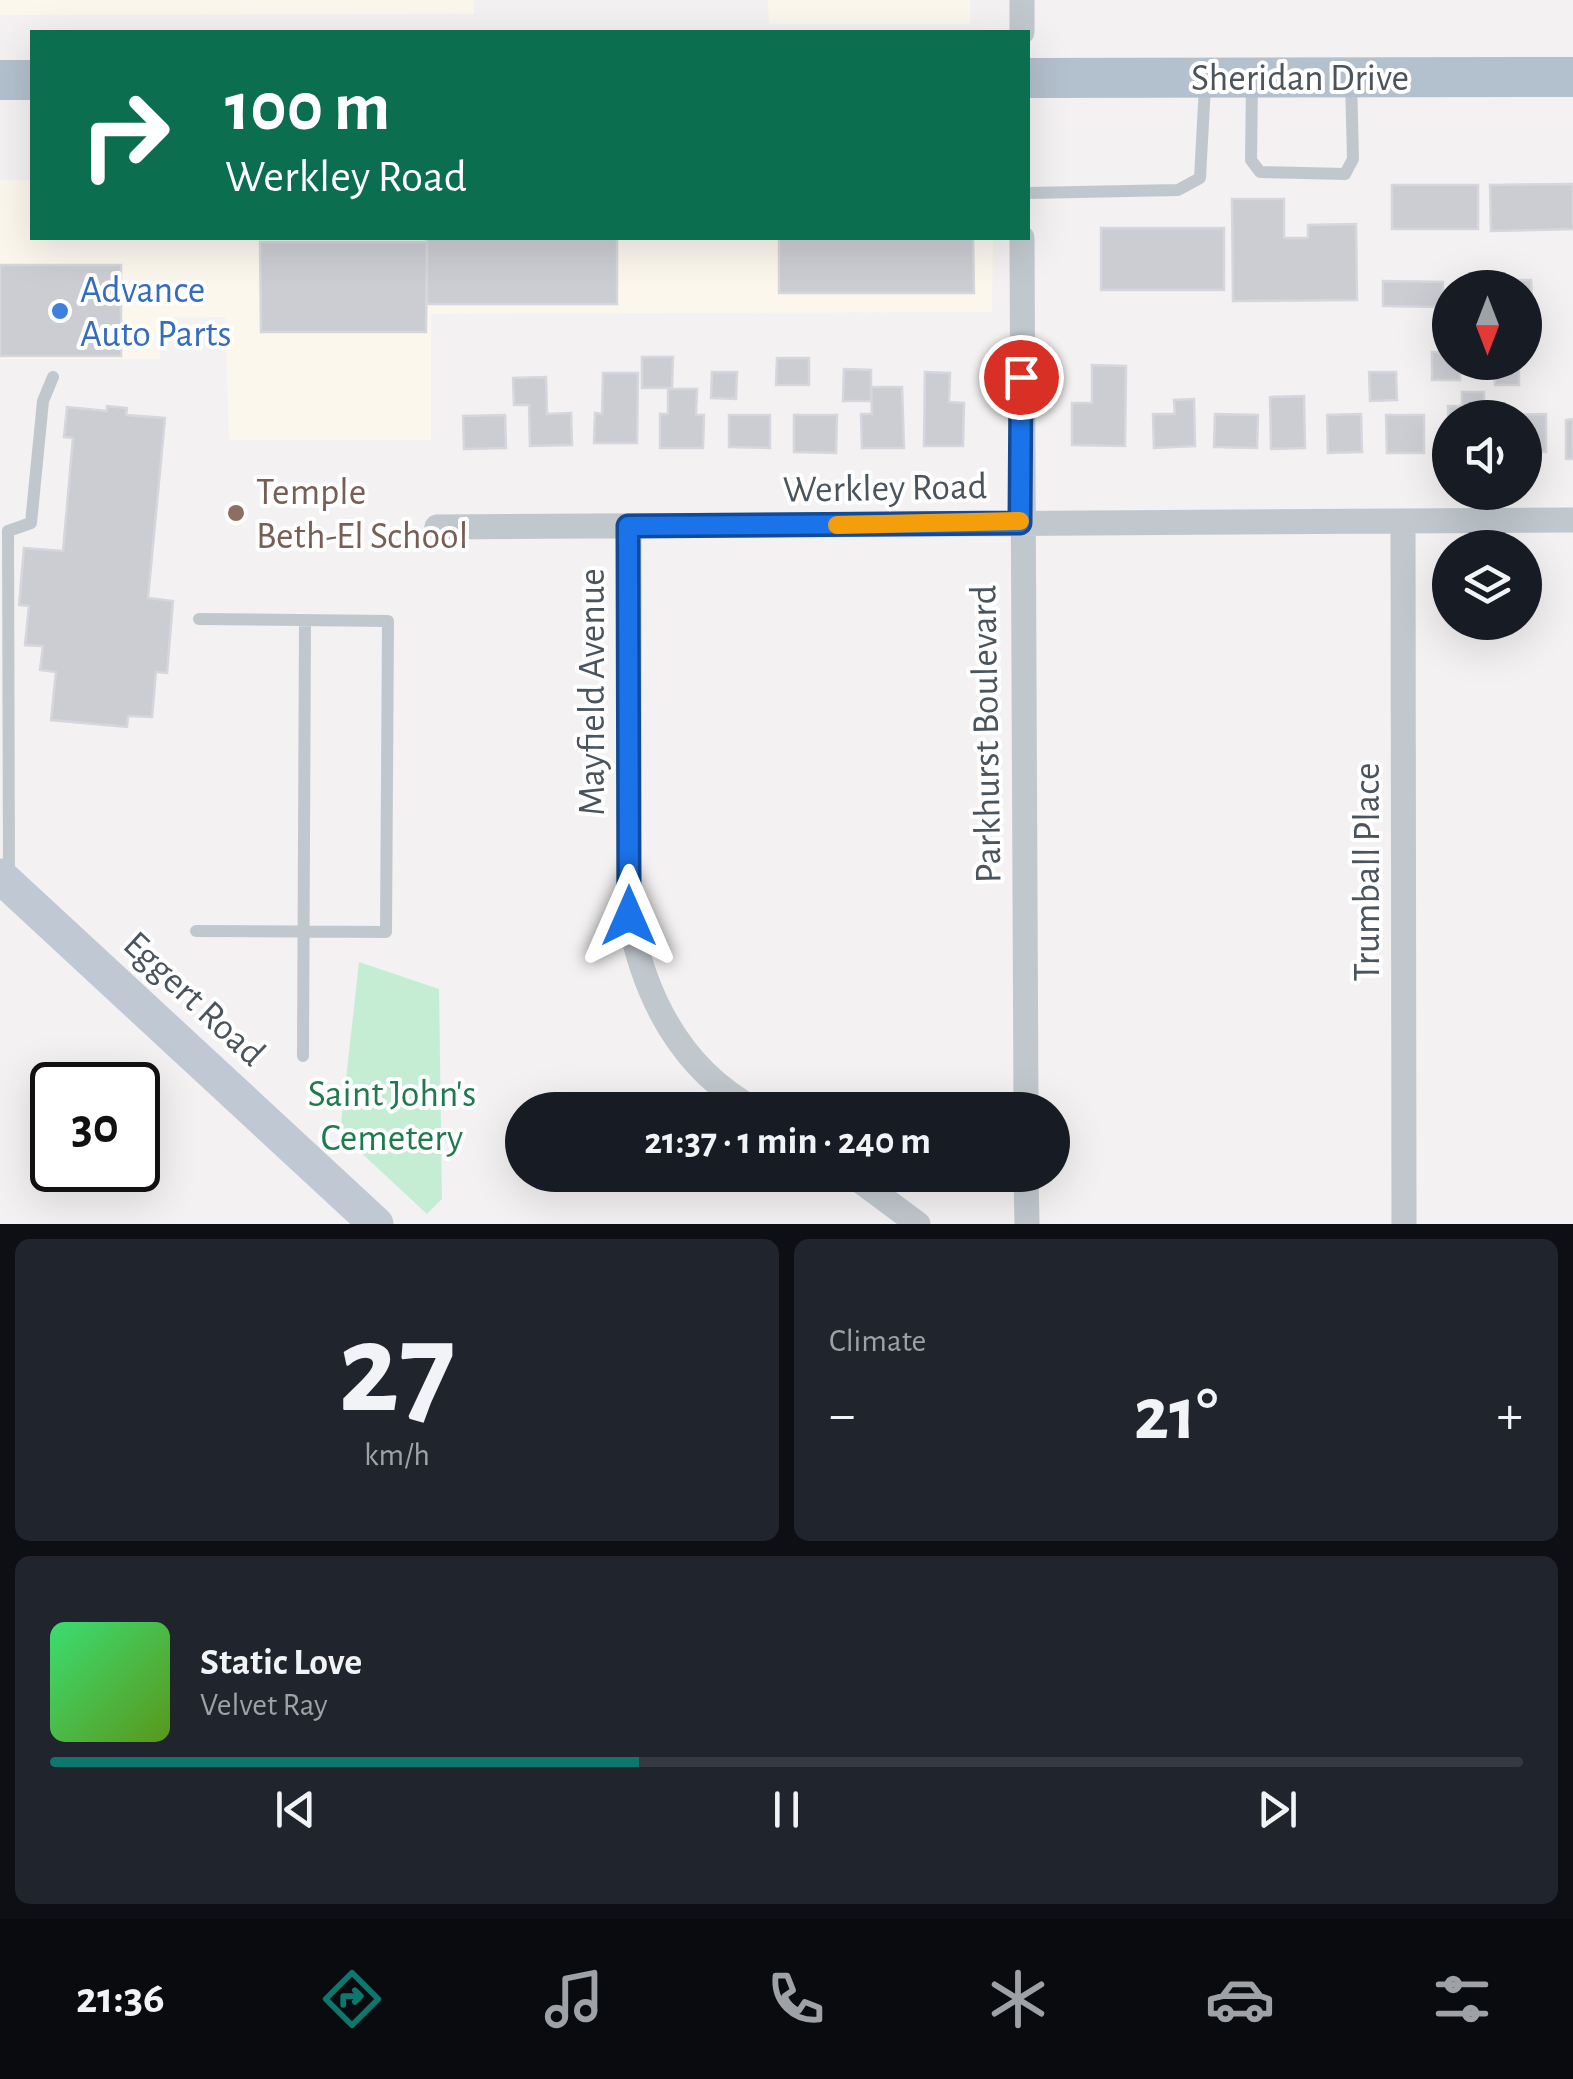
<!DOCTYPE html>
<meta charset="utf-8">
<style>
:root{--surface:#171b24;--page:#20242c;--text:#f1f3f6;--muted:#9ea1a6;--line:#363941;--accent:#0f766e}
body{margin:0;font-family:"Alegreya Sans",sans-serif;background:var(--page);color:var(--text);height:100vh;display:flex;flex-direction:column;font-size:38px;white-space:nowrap}
*{box-sizing:border-box;margin:0}
p{font-size:32px;color:var(--muted)}
.icon{flex:none;width:55px;height:55px;fill:none;stroke:currentColor;stroke-width:2;stroke-linecap:round;stroke-linejoin:round}
.map{position:relative;height:1224px;overflow:hidden}
.drawer{display:flex;flex-direction:column;gap:15px;padding:15px;background:#0d0f14;flex:1}
.drawer>*{flex:none}
.banner{position:absolute;left:30px;top:30px;width:1000px;height:210px;border-radius:0px;box-shadow:0 10px 40px #0002;background:#0b6e4f;color:#fff;overflow:hidden}
.needle{width:65px;rotate:180deg}
.buttons{position:absolute;left:1432px;top:270px;display:grid;gap:20px}
.buttons a{display:grid;place-items:center;width:110px;height:110px;border-radius:50%;background:var(--surface);box-shadow:0 10px 40px #0002;font-size:50px}
.speed{position:absolute;left:30px;top:1062px;display:flex;gap:20px;font-size:50px;font-weight:700;text-align:center}
.speed>*{display:grid;place-content:center;width:130px;height:130px;border-radius:50%;background:var(--surface);box-shadow:0 10px 40px #0002;line-height:1}
.speed .limit{border:5px solid #111;border-radius:15px;background:#fff;color:#111}
.pin{position:absolute;display:grid;place-items:center;width:85px;height:85px;color:#fff;margin:-42px;border:5px solid #fff;border-radius:50%;box-shadow:0 2px 10px #0007}
.me{position:absolute;width:110px;margin:-55px;rotate:0deg;stroke-linejoin:round;filter:drop-shadow(0 0 8px #0008)}
.turn{display:flex;align-items:center;gap:35px;height:210px;padding:0 30px;font-size:45px}
.turn .icon{width:130px;height:130px;stroke-width:2.5}
.turn b{display:block;font-size:70px;line-height:85px}
.big{font-size:75px;font-weight:600;line-height:1.1}
.drawer .widget{flex:1;display:flex;flex-direction:column;justify-content:center;gap:15px;min-width:0;padding:0 35px;border-radius:15px;background:var(--page)}
.drawer .dial{align-items:center;gap:0}
.dial b{font-size:130px;line-height:1}
.song{display:flex;align-items:center;gap:30px}
.cover{width:120px;height:120px;border-radius:15px;background:linear-gradient(135deg,hsl(140 70% 55%),hsl(90 70% 35%))}
.played{height:10px;border-radius:5px;background:linear-gradient(90deg,var(--accent) 40%,var(--line) 40%)}
.keys{display:flex;justify-content:space-around;direction:ltr}
.heat{display:flex;justify-content:space-between;align-items:center;font-size:55px;direction:ltr}
.drawer .tiles{flex:1;display:grid;gap:15px;grid-template-columns:1fr 1fr}
.widget:last-child{grid-column:span 2}
.trip{position:absolute;left:505px;top:1092px;width:565px;height:100px;border-radius:50px;background:var(--surface);box-shadow:0 10px 40px #0002;font-weight:600;line-height:100px;text-align:center}
.tab-bar{display:flex;height:160px;justify-content:space-around;align-items:center;background:#090b0e;color:var(--muted)}
.tab-bar .icon{width:70px;height:70px}
.tab-bar .on{color:var(--accent)}
.tab-bar b{font-size:45px;color:var(--text)}
.map>svg:first-child{display:block}
.commercial{fill:#fbf7ed}
.green{fill:#c4edd4}
.building{fill:#cbcdd3;stroke:#d6d7dc;stroke-width:2.5}
.lines{fill:none;stroke-linecap:round;stroke-linejoin:round}
.lane{stroke:#c0c8ce;stroke-width:12}
.street{stroke:#c0c8ce;stroke-width:25}
.secondary{stroke:#c0c9d3;stroke-width:35}
.primary{stroke:#b3c0cd;stroke-width:40}
.route-casing{stroke:#114b97;stroke-width:25}
.route{stroke:#1a73e8;stroke-width:18}
.slow{stroke:#f59e0b;stroke-width:18}
.shop-dot{fill:#3f7fe0;stroke:#fff;stroke-width:4}
.education-dot{fill:#8d6e63;stroke:#fff;stroke-width:4}
.labels{text-anchor:middle;stroke-width:8;stroke-linejoin:round;paint-order:stroke}
.street-label{font-size:38px;fill:#4a545d;stroke:#fff}
.shop-label{font-size:38px;fill:#366cbe;stroke:#fff;text-anchor:start}
.education-label{font-size:38px;fill:#785e54;stroke:#fff;text-anchor:start}
.park-label{font-size:38px;fill:#1f7b4e;stroke:#fff}
</style>
<div class="map">
<svg width="1573" height="1224" viewBox="0 0 1573 1224">
<rect width="100%" height="100%" fill="#f3f1f1"/>
<!-- commercial -->
<path class="commercial" d="M 0,0 L 473,0 L 474,14 L 0,15 Z
M 768,0 L 970,0 L 970,24 L 769,24 Z
M 0,180 L 32,180 L 32,238 L 993,238 L 992,312 L 431,314 L 431,440 L 229,440 L 225,317 L 157,318 L 160,359 L 0,359 Z"/>
<!-- green -->
<path class="green" d="M 359,962 L 439,989 L 442,1199 L 427,1214 L 340,1133 Z"/>
<!-- building -->
<path class="building" d="M 1573,184 L 1573,229 L 1491,231 L 1490,185 Z
M 1392,185 L 1478,185 L 1478,229 L 1392,229 Z
M 1232,199 L 1284,199 L 1284,238 L 1308,238 L 1308,225 L 1356,224 L 1357,300 L 1233,301 Z
M 1101,228 L 1224,228 L 1224,290 L 1101,290 Z
M 427,238 L 617,238 L 617,304 L 427,304 Z
M 779,238 L 973,238 L 974,293 L 779,293 Z
M 260,242 L 427,242 L 426,332 L 261,332 Z
M 0,265 L 121,265 L 121,356 L 0,356 Z
M 1531,280 L 1532,307 L 1525,307 L 1525,288 L 1484,288 L 1483,281 Z
M 1383,281 L 1443,282 L 1442,307 L 1383,306 Z
M 1432,352 L 1450,352 L 1450,362 L 1460,362 L 1460,380 L 1432,380 Z
M 642,357 L 673,357 L 672,388 L 642,388 Z
M 777,358 L 809,358 L 809,385 L 776,385 Z
M 1494,362 L 1519,362 L 1519,385 L 1495,385 Z
M 1092,365 L 1126,366 L 1125,446 L 1072,445 L 1072,403 L 1092,403 Z
M 844,369 L 871,370 L 871,401 L 843,401 Z
M 712,372 L 737,372 L 736,399 L 711,398 Z
M 925,372 L 950,373 L 949,402 L 964,403 L 963,446 L 924,446 Z
M 1369,372 L 1396,372 L 1397,400 L 1370,401 Z
M 603,373 L 638,373 L 637,443 L 594,443 L 595,413 L 602,414 Z
M 546,377 L 547,414 L 571,413 L 572,445 L 530,446 L 529,405 L 514,405 L 513,378 Z
M 871,387 L 902,387 L 904,448 L 862,448 L 861,414 L 872,414 Z
M 668,389 L 697,389 L 696,415 L 704,415 L 703,448 L 660,448 L 660,414 L 668,414 Z
M 1462,392 L 1484,392 L 1484,418 L 1450,418 L 1449,447 L 1448,406 L 1462,406 Z
M 1304,396 L 1305,448 L 1271,449 L 1270,397 Z
M 1194,399 L 1195,446 L 1154,448 L 1153,414 L 1175,414 L 1174,400 Z
M 107,406 L 127,408 L 126,415 L 165,418 L 148,598 L 173,601 L 167,673 L 156,672 L 152,717 L 128,716 L 127,727 L 51,720 L 56,672 L 40,670 L 43,646 L 25,645 L 29,606 L 19,605 L 24,548 L 63,551 L 73,438 L 64,437 L 67,407 L 107,411 Z
M 1215,414 L 1258,415 L 1257,448 L 1214,447 Z
M 1361,414 L 1362,452 L 1328,453 L 1327,415 Z
M 1546,414 L 1546,452 L 1525,452 L 1525,418 L 1508,415 Z
M 505,415 L 506,448 L 464,449 L 463,416 Z
M 729,415 L 770,415 L 770,448 L 729,447 Z
M 794,415 L 837,415 L 836,453 L 794,452 Z
M 1386,415 L 1424,415 L 1424,453 L 1387,453 Z
M 1573,419 L 1573,459 L 1566,459 L 1566,420 Z"/>
<g class="lines">
<!-- lane -->
<path class="lane" d="M 1252,81 L 1251,160 L 1260,172 L 1345,174 L 1353,159 L 1351,80
M 1028,193 L 1178,190 L 1200,178 L 1205,85
M 9,877 L 8,531 L 31,523 L 43,401 L 53,377
M 196,931 L 386,932 L 388,621 L 199,619
M 303,1056 L 305,620"/>
<!-- street -->
<path class="street" d="M 1022,0 L 1022,32
M 1022,238 L 1026,1110
M 1403,521 L 1404,1224
M 437,527 L 1573,520
M 629,527 L 629,916 C 644,996 681,1070 756,1110
M 852,1175 L 918,1224
M 1026,1175 L 1027,1224"/>
<!-- secondary -->
<path class="secondary" d="M 0,876 L 376,1224"/>
<!-- primary -->
<path class="primary" d="M 1028,78 L 1573,77
M 0,80 L 32,80"/>
</g>
<g class="lines">
<defs>
<path id="route" d="M 629,916 L 628,526 L 1020,523 L 1021,377"/>
</defs>
<!-- route casing -->
<use href="#route" class="route-casing"/>
<!-- route -->
<use href="#route" class="route"/>
<!-- slow -->
<path class="slow" d="M 837,525 L 1020,521"/>
</g>
<!-- markers -->
<circle class="shop-dot" cx="60" cy="311" r="10"/>
<circle class="education-dot" cx="236" cy="513" r="10"/>
<g class="labels">
<!-- street labels -->
<g class="street-label">
<text x="1300" y="90">Sheridan Drive</text>
<text transform="translate(885 487) rotate(-1)" y="13">Werkley Road</text>
<text transform="translate(591 692) rotate(-90)" y="13">Mayfield Avenue</text>
<text transform="translate(985 734) rotate(-91)" y="13">Parkhurst Boulevard</text>
<text transform="translate(1366 872) rotate(-90)" y="13">Trumball Place</text>
<text transform="translate(195 998) rotate(43)" y="13">Eggert Road</text>
</g>
<!-- shop labels -->
<g class="shop-label">
<text x="80" y="302">Advance<tspan x="80" dy="44">Auto Parts</tspan></text>
</g>
<!-- education labels -->
<g class="education-label">
<text x="256" y="504">Temple<tspan x="256" dy="44">Beth-El School</tspan></text>
</g>
<!-- park labels -->
<g class="park-label">
<text x="392" y="1106">Saint John's<tspan x="392" dy="44">Cemetery</tspan></text>
</g>
</g>
</svg>
<div class="buttons">
<a><svg class="needle" viewBox="-14 -14 28 28"><path d="M0-13l5 13h-10z" fill="#e53935"/><path d="M0 13l5-13h-10z" fill="#9ea1a6"/></svg></a>
<a><svg class="icon" aria-label="sound" viewBox="0 0 24 24"><path d="M4 9h4l5-4v14l-5-4H4zM17 9q2 3 0 6"/></svg></a>
<a><svg class="icon" aria-label="layers" viewBox="0 0 24 24"><path d="M12 4l9 5-9 5-9-5zM3 14l9 5 9-5"/></svg></a>
</div>
<div class="speed"><div class="limit">30</div></div>
<div class="pin" style="left:1021px;top:377px;background:#d93025"><svg class="icon" aria-label="arrive" viewBox="0 0 24 24"><path d="M6 21V4h12l-3 4 3 4H6"/></svg></div>
<svg class="me" style="left:629px;top:916px" viewBox="-20 -20 40 40"><path d="M0-17L14 15 0 8-14 15z" fill="#1a73e8" stroke="#fff" stroke-width="4"/></svg>
<div class="trip">21:37 · 1 min · 240 m</div>
<div class="banner">
<div class="turn"><svg class="icon" aria-label="right" viewBox="0 0 24 24"><path d="M7 20v-9h11M14 6l5 5-5 5"/></svg><div><b>100 m</b>Werkley Road</div></div>
</div>
</div>
<section class="drawer">
<div class="tiles">
<div class="widget dial"><b>27</b><p>km/h</p></div>
<div class="widget"><p>Climate</p>
<div class="heat"><a>−</a><b class="big">21°</b><a>+</a></div>
</div>
<div class="widget">
<div class="song"><i class="cover"></i><div><b>Static Love</b><p>Velvet Ray</p></div></div>
<div class="played"></div>
<div class="keys"><svg class="icon" aria-label="previous" viewBox="0 0 24 24"><path d="M18 5L8 12l10 7zM5 5v14"/></svg><svg class="icon" aria-label="pause" viewBox="0 0 24 24"><path d="M8 5v14M16 5v14"/></svg><svg class="icon" aria-label="next" viewBox="0 0 24 24"><path d="M6 5l10 7-10 7zM19 5v14"/></svg></div>
</div>
</div>
</section>
<nav class="tab-bar">
<b>21:36</b>
<svg class="icon on" aria-label="directions" viewBox="0 0 24 24"><path d="M12 3l9 9-9 9-9-9zM9 14v-3h6M13 9l2 2-2 2"/></svg>
<svg class="icon" aria-label="music" viewBox="0 0 24 24"><path d="M9 18V5l10-2v13"/><circle cx="6" cy="18" r="3"/><circle cx="16" cy="16" r="3"/></svg>
<svg class="icon" aria-label="phone" viewBox="0 0 24 24"><path d="M5 4h4l2 5-3 2q2 4 5 5l2-3 5 2v4C11 20 4 13 5 4z"/></svg>
<svg class="icon" aria-label="climate" viewBox="0 0 24 24"><path d="M12 3v18M4 7l16 10M4 17L20 7"/></svg>
<svg class="icon" aria-label="car" viewBox="0 0 24 24"><path d="M5 17H2v-5l4-1 3-4h7l3 4 3 1v5h-3M9 17h6M6 11h13"/><circle cx="7" cy="17" r="2"/><circle cx="17" cy="17" r="2"/></svg>
<svg class="icon" aria-label="filters" viewBox="0 0 24 24"><path d="M4 7h16M4 17h16"/><circle cx="9" cy="7" r="2"/><circle cx="15" cy="17" r="2"/></svg>
</nav>
